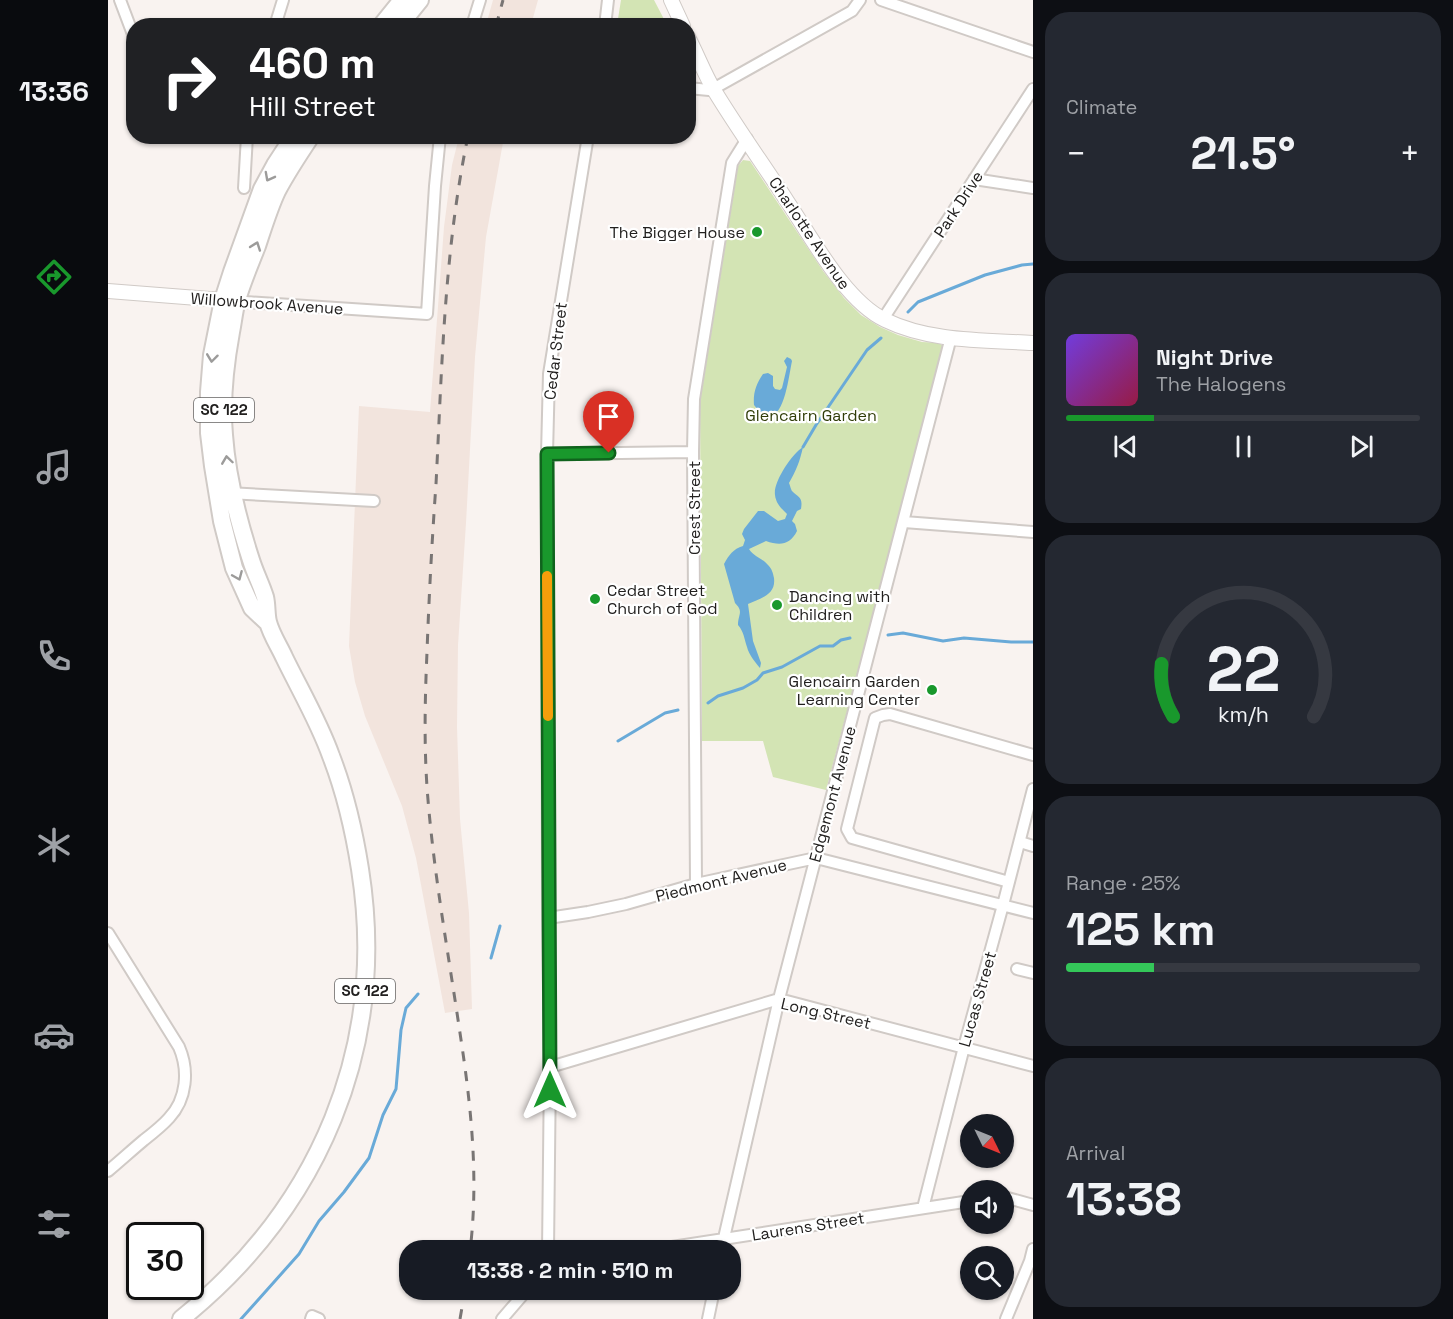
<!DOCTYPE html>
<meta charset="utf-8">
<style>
:root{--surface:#171b24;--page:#242831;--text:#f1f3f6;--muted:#9ea1a6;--line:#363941;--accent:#19982c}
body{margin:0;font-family:"Space Grotesk",sans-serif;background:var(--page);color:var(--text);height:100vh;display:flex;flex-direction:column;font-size:22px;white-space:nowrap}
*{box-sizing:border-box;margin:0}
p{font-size:20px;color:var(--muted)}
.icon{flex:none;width:33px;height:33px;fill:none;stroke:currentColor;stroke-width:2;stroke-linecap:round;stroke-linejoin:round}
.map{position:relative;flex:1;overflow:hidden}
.details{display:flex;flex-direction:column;gap:12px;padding:12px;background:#0d0f14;width:420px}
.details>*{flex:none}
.hud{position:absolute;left:18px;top:18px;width:570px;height:126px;border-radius:24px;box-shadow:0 2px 4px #0004;background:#202124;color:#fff;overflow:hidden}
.needle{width:39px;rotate:133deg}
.buttons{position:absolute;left:852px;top:1114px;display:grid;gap:12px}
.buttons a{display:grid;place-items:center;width:54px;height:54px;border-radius:50%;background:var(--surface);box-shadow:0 2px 4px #0004;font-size:30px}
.speed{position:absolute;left:18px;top:1222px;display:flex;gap:12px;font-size:30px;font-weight:700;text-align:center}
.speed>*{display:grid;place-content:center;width:78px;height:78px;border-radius:50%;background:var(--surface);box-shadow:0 2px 4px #0004;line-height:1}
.speed .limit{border:3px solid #111;border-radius:9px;background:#fff;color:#111}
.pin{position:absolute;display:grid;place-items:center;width:51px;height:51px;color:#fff;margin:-62px -26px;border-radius:50% 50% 50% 0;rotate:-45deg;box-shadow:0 0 6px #0007}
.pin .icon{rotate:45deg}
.me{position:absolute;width:66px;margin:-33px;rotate:0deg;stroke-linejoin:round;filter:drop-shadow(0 0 4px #0008)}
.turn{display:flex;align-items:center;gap:21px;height:126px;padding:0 24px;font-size:27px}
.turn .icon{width:78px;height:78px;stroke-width:2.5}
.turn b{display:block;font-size:42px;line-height:51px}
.big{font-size:45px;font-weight:600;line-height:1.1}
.details .card{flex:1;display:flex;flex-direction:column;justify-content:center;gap:9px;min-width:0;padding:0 21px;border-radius:24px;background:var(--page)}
.details .dial{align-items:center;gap:0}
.dial svg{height:156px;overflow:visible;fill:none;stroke:var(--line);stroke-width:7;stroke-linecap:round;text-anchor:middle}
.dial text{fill:var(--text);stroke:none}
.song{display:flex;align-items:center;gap:18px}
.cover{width:72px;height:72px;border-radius:9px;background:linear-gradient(135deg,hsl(260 70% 55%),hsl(340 70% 35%))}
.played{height:6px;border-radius:3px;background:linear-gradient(90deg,var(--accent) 25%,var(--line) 25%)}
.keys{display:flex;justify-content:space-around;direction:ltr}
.heat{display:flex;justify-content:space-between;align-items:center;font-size:33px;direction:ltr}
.charge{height:9px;border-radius:4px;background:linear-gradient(90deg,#34c759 25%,var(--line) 0)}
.trip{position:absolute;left:291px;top:1240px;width:342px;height:60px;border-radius:24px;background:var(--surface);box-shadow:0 2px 4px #0004;font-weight:600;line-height:60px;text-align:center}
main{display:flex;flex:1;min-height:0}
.tab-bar{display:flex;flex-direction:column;width:108px;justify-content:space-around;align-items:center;background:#090b0e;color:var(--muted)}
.tab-bar .icon{width:42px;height:42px}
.tab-bar .current{color:var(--accent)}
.tab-bar b{font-size:27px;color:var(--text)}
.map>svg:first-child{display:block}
.built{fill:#f2e4dd}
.green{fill:#d3e4b4}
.water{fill:#69aad8}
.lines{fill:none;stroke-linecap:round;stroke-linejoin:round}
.stream{stroke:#69aad8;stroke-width:3}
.street-casing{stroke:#d0cac6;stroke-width:14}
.secondary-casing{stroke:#d0cac6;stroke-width:16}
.primary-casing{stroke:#d0cac6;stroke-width:20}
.street{stroke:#fff;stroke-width:10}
.secondary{stroke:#fff;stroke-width:14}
.primary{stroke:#fff;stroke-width:16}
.rail{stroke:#797574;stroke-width:3;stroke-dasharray:10 10;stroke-linecap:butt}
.oneway{stroke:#9c9b9a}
.route-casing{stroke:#10631d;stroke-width:15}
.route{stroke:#19982c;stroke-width:10}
.slow{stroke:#f59e0b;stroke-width:10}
.poi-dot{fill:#19982c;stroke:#fff;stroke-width:2}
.labels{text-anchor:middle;stroke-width:4.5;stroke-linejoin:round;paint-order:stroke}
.shield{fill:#fff;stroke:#646362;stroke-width:1.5}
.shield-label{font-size:15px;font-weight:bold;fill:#22201f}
.street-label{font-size:16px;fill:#22201f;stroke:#fff}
.poi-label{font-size:16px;fill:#22201f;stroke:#fff;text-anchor:end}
.park-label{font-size:16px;fill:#303d09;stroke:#fff}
</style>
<main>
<nav class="tab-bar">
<b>13:36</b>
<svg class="icon current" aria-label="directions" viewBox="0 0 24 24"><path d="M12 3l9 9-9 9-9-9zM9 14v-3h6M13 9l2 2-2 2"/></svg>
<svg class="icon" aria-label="music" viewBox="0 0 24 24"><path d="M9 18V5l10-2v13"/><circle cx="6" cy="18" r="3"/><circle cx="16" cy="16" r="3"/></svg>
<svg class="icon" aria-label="phone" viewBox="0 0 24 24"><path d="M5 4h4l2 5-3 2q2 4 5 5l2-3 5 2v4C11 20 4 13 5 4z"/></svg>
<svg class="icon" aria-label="climate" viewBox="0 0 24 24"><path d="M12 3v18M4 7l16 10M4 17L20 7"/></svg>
<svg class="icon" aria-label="car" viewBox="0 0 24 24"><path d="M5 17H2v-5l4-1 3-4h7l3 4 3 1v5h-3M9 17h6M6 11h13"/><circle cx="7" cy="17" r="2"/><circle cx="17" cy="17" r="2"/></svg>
<svg class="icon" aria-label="filters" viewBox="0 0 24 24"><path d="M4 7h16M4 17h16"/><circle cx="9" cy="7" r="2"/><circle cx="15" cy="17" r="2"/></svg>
</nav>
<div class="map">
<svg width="925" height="1319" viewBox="0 0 925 1319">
<rect width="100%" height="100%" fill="#f9f3f0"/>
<!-- built -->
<path class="built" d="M 385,0 L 430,0 L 423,25 L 378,25 Z
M 351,137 L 396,137 L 378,237 L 367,357 L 358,523 L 350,645 L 349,727 L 352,819 L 361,913 L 364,1009 L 337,1013 L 308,858 L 294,806 L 257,716 L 247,682 L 241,646 L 251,406 L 322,412 L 336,227 L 344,165 Z"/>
<!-- green -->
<path class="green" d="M 513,0 L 546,0 L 559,25 L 509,25 Z
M 635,160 L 642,161 L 715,271 L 736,298 L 753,315 L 772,327 L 790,335 L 814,342 L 831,343 L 835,346 L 835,353 L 718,790 L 665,777 L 655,741 L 594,741 L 592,402 L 630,166 Z"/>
<!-- water -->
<path class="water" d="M 679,357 L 683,359 L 684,361 C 680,380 674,441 646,405 C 645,393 648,384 655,374 L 660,373 L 665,376 L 665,386 L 667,389 L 672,390 L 674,388 L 679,367 L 676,361 Z
M 695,447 C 692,461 688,471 681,483 C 682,485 683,490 684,491 C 691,498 695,497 693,509 L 689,511 L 684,521 L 687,524 L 689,531 C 682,545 672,546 658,541 L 641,549 C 646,557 654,558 660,565 C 664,569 665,573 666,578 C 668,595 653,598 640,604 L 645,641 L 653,663 L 652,668 C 647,662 641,655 639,647 C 636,638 636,632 630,625 C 630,614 636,612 627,603 L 616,564 C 621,555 625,549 635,546 L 637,540 L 634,534 L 636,529 L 650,511 L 656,511 L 670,521 L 677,519 L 679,514 C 674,509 668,504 667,495 C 665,482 684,454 695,447 Z"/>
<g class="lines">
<!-- stream -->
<path class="stream" d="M 800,312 L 810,302 L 877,275 L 914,265 L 925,264
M 695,447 L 708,425 L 759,350 L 773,338
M 780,635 L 795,633 L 835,641 L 856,638 L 903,642 L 925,642
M 600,703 L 610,696 L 635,688 L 649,680 L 655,673 L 674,667 L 712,646 L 725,646 L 733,640 L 742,638
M 510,741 L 557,713 L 570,710
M 383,958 L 392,926
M 133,1319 L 191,1254 L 211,1221 L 236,1192 L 261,1158 L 275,1115 L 288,1089 L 293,1030 L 298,1008 L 310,994"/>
<defs>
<path id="street" d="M 12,0 L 26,37
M 773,0 L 925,52
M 167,26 L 175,0
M 364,26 L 372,0
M 497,26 L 500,0
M 580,88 L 601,90 L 605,89 L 744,11 L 752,0
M 866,179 L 925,188
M 136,188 L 139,136
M 123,301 L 319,314 L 327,186 L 332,136
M 775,319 L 925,89
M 439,454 L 585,452
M 120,493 L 266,501
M 796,522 L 925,532
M 912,842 L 925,846
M 901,882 L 744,838 L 739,829 L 767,718 L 775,715 L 782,714 L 925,755
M 588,884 L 585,452 L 586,399 L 624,163 L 639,139
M 440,918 L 480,912 L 518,904 L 588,884 L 708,858 L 925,913
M 0,933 L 71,1047 C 81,1070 79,1099 61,1118 C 54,1126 45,1133 36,1140 C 24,1150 12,1161 0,1171
M 909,969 L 925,973
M 442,1067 L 671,999 L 925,1066
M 896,1197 L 925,1205
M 815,1208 L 856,1047 L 895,905 L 925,789
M 440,1251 L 442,1067 L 440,918 L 439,454 L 441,374 L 480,136
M 538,1251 L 862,1201
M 613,1251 L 671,999 L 843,337
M 203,1319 L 204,1316 L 211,1319
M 394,1319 L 419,1290
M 600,1319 L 606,1290
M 898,1319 L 922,1261 L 925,1249"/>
<path id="secondary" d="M 563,0 L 575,26
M 580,37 C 589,54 596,73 606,90 C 629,128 655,164 679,201 C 704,238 737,301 777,320 C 822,342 876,340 925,343
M 0,291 L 115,300"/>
<path id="primary" d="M 273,26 L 294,0
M 291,26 L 312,0
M 160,623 L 144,608 L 126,568 L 114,521 L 105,466 L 101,433 L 101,392 L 104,355 L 115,300 L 124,272 L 154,189 L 167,165 L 186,136
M 73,1319 C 212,1207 280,1046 252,869 C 246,831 237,792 223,756 C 211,722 192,690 176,657 C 171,646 163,634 160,622 C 158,614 159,605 157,597 C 153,584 147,573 143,560 C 130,520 119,477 116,435 C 113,401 117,365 123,332 C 125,322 126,311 129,300 C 134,282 142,264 149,246 C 155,228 161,208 169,191 C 179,172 191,154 203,136"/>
</defs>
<!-- street casing -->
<use href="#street" class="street-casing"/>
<!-- secondary casing -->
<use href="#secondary" class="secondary-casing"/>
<!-- primary casing -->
<use href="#primary" class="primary-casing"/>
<!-- street -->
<use href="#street" class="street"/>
<!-- secondary -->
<use href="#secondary" class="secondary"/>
<!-- primary -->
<use href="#primary" class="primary"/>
<!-- rail -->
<path class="rail" d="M 388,26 L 395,0
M 360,136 C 336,251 334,368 328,484 C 324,540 321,596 319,652 C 317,697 316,742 319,787 C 325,870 340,951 352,1033 C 363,1105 371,1178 362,1251
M 352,1319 L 357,1290"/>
</g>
<!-- one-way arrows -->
<defs><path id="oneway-chevron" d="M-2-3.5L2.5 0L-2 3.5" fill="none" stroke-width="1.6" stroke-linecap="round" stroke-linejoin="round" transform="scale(1.5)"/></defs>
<g class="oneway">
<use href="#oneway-chevron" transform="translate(161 177) rotate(118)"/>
<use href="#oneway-chevron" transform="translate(148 246) rotate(-70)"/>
<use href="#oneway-chevron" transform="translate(104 358) rotate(97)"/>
<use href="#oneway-chevron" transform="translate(119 460) rotate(-98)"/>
<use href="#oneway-chevron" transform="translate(130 576) rotate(67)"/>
</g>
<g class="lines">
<defs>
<path id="route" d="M 442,1090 L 439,454 L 501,453"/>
</defs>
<!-- route casing -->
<use href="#route" class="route-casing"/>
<!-- route -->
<use href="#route" class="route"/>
<!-- slow -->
<path class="slow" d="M 439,576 L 440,716"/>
</g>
<!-- markers -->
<g class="poi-dot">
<circle cx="649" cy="232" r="6"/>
<circle cx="487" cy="599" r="6"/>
<circle cx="669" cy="605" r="6"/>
<circle cx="824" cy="690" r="6"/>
</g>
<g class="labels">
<!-- shield labels -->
<g class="shield">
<rect x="86" y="398" width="60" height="24" rx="4.5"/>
<rect x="227" y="979" width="60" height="24" rx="4.5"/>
</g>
<g class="shield-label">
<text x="116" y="415">SC 122</text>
<text x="257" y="996">SC 122</text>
</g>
<!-- street labels -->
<g class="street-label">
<text transform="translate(850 204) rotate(-57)" y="6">Park Drive</text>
<text transform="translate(702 233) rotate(56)" y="6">Charlotte Avenue</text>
<text transform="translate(159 303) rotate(4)" y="6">Willowbrook Avenue</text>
<text transform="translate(447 351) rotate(-83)" y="6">Cedar Street</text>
<text transform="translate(586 508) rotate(-90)" y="6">Crest Street</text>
<text transform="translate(724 794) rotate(-75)" y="6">Edgemont Avenue</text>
<text transform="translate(613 880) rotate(-14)" y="6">Piedmont Avenue</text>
<text transform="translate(869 999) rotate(-74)" y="6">Lucas Street</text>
<text transform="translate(718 1013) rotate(13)" y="6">Long Street</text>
<text transform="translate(700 1226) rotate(-9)" y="6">Laurens Street</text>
</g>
<!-- poi labels -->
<g class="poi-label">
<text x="637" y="238">The Bigger House</text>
<text x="499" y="596" text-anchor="start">Cedar Street<tspan x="499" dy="18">Church of God</tspan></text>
<text x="681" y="602" text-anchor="start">Dancing with<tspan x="681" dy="18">Children</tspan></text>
<text x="812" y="687">Glencairn Garden<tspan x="812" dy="18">Learning Center</tspan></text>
</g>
<!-- park labels -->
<g class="park-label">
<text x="703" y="421">Glencairn Garden</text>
</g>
</g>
</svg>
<div class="buttons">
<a><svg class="needle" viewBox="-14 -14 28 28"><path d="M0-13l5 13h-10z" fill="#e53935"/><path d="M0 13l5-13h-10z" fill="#9ea1a6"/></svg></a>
<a><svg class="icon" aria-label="sound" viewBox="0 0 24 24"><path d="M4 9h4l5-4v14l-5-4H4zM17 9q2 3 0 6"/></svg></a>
<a><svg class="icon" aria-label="search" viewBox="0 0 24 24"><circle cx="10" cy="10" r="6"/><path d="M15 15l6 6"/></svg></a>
</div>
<div class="speed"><div class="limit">30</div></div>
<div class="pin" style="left:501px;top:453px;background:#d93025"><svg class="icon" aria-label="arrive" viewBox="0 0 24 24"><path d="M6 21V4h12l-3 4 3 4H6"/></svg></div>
<svg class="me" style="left:442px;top:1090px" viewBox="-20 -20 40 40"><path d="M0-17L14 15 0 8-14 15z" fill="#19982c" stroke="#fff" stroke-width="4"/></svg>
<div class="trip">13:38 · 2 min · 510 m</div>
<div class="hud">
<div class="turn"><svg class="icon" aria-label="right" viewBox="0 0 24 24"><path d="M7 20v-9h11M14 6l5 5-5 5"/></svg><div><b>460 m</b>Hill Street</div></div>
</div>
</div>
<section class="details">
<div class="card"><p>Climate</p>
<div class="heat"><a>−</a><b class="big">21.5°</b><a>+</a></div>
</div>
<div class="card">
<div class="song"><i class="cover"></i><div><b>Night Drive</b><p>The Halogens</p></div></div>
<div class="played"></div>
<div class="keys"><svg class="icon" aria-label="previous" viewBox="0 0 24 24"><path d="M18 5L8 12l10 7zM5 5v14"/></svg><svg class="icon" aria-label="pause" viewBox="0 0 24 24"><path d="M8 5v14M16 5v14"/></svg><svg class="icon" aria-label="next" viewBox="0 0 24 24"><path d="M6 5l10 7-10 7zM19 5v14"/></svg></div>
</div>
<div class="card dial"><svg viewBox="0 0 100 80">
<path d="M14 69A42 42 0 1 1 86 69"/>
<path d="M14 69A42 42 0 0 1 8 42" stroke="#19982c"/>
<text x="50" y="56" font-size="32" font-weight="700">22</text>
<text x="50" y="72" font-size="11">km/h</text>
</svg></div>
<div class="card"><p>Range · 25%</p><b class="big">125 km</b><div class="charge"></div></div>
<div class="card"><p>Arrival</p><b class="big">13:38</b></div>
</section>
</main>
